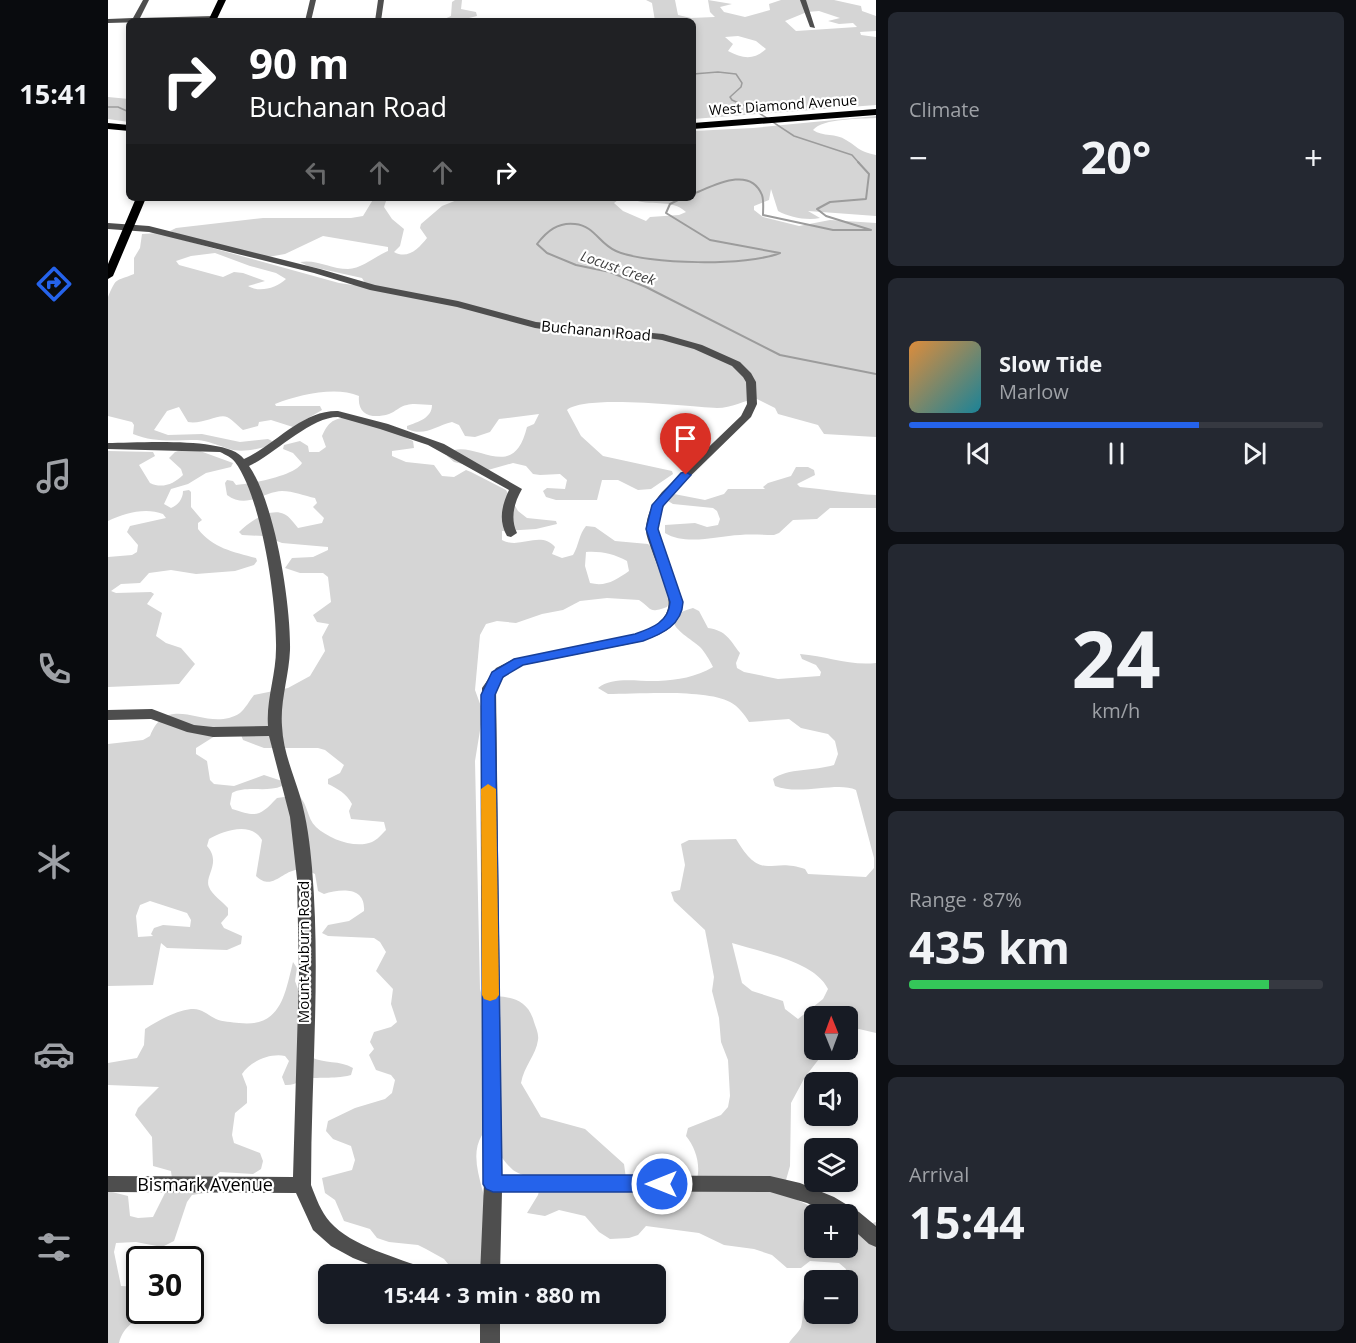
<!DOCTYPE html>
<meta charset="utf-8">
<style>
:root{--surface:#171b24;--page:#242831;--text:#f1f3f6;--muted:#9ea1a6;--line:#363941;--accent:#2563eb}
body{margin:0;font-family:"Open Sans",sans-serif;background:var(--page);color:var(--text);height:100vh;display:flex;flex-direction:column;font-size:22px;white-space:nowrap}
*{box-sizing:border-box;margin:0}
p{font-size:20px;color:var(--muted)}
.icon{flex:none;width:33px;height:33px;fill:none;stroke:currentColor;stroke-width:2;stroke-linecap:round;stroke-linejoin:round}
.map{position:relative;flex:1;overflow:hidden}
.panel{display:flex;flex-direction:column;gap:12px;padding:12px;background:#0d0f14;width:480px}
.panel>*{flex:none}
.guide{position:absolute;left:18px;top:18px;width:570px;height:183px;border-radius:9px;box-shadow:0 3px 9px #0003;background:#202124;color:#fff;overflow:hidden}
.needle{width:39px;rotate:359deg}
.buttons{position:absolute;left:696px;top:1006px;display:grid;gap:12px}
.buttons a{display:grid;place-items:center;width:54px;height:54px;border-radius:9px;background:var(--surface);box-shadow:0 3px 9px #0003;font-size:30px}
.speed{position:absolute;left:18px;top:1246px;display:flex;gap:12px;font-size:30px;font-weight:700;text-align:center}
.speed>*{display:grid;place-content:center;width:78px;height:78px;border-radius:50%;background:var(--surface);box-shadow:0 3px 9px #0003;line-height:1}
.speed .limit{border:3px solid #111;border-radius:9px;background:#fff;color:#111}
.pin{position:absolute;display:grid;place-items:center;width:51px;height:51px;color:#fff;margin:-62px -26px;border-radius:50% 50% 50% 0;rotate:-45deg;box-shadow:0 0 6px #0007}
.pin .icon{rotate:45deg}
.me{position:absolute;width:66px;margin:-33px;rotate:270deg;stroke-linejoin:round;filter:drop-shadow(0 0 4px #0008)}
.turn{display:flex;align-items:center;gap:21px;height:126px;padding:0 24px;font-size:27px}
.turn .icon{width:78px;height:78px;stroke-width:2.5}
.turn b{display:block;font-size:42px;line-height:51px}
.lanes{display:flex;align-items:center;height:57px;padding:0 24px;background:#0003;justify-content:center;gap:30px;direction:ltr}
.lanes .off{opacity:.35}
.big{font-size:45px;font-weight:700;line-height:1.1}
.panel .widget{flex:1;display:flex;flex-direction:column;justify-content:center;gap:9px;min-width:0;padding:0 21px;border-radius:9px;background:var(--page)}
.panel .dial{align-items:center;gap:0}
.dial b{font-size:78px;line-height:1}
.song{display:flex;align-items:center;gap:18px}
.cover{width:72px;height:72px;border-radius:9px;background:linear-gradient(135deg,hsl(30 70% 55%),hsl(190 70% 35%))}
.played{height:6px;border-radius:3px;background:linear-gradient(90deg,var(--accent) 70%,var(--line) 70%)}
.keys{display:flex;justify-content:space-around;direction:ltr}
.heat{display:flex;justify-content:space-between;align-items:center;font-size:33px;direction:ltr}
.charge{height:9px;border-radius:4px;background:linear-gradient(90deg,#34c759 87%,var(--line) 0)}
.trip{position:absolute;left:210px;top:1264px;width:348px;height:60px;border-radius:9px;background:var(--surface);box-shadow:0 3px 9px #0003;font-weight:700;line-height:60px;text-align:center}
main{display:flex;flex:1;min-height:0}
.tab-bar{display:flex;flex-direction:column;width:108px;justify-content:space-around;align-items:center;background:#090b0e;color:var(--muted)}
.tab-bar .icon{width:42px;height:42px}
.tab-bar .on{color:var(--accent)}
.tab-bar b{font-size:27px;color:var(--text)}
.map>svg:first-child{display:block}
.green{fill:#d5d5d5;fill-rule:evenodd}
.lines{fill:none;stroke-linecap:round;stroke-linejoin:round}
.stream-far1{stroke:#9c9c9c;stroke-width:1.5}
.stream{stroke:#9c9c9c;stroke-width:2}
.minor{fill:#4e4e4e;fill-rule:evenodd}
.major{fill:#000;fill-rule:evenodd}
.route{fill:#2563eb;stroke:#184099;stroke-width:1.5}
.slow{fill:#f59e0b}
.labels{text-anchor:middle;stroke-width:4.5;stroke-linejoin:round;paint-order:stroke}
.far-street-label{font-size:14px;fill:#000;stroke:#fff}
.far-water-label{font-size:14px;font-style:italic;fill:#3d3d3d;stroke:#fff}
.street-label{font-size:15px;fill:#000;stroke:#fff}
.near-street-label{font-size:18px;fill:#000;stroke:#fff}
</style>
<main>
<nav class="tab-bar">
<b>15:41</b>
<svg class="icon on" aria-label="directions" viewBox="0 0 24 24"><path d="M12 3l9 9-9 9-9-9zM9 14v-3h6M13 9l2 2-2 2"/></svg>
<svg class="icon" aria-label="music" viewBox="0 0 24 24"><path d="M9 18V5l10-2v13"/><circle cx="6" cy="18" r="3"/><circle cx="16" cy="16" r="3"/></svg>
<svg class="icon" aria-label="phone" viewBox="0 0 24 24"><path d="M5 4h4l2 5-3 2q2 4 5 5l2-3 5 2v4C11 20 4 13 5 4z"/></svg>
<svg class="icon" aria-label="climate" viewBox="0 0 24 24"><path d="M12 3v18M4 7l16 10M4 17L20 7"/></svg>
<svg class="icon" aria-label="car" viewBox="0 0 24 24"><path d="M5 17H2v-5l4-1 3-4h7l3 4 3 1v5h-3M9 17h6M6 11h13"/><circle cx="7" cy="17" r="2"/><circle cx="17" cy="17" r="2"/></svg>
<svg class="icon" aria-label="filters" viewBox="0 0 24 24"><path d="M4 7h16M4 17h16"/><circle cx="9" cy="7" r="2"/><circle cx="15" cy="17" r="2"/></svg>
</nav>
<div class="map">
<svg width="768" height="1343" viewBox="0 0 768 1343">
<rect width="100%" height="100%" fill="#fff"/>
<!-- green -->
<path class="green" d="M 347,0 L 354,0 L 353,9 L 368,12 L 369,16 L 349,21 L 332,21 L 343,16 L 344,2 Z
M 538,0 L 567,0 L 570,15 L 583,18 L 607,17 L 602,12 L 600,0 L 624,4 L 612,7 L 616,12 L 637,17 L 662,10 L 661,4 L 673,0 L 726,0 L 753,6 L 754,11 L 768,16 L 768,31 L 752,32 L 753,35 L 768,37 L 768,105 L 585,119 L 585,21 L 547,21 L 544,3 ZM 711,11 L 732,18 L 720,21 L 731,24 L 745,23 L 749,27 L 688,31 L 677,21 L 699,12 ZM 630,36 L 648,41 L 658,49 C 645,61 634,58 620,51 L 625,44 L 617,37 Z
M 0,97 L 21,99 L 21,122 L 0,119 Z
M 768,116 L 768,118 C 753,119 715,118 705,130 C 715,137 728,133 738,140 C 752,148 749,151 768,155 L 768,216 L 700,211 L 712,218 C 699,221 681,217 670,211 L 663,189 L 661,200 L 646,206 L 646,210 L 655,217 L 691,226 L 722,220 L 768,223 L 768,437 L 716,434 L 710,425 L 670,414 L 667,408 L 649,399 C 636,400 624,408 609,408 C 581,407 478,394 459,410 L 473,436 L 495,456 L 564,471 L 565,474 L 543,489 L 530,490 L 510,480 L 494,480 L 489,500 L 448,500 L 438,497 L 435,491 L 439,488 L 457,489 L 459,480 L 452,474 L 432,475 L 425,474 L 418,466 L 405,463 L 380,470 L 346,462 L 339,456 L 340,452 C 368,438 405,485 419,427 L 426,424 L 431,414 L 391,419 L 382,432 L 367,437 L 357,436 L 351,425 L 344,422 C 327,426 317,437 299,429 L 299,426 C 310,422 324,418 324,405 C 316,405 306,403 299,405 C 292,406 287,412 281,414 C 265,419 249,416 251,396 C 227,386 191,395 167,404 L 168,406 L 212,406 L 214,410 L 185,427 L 163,420 L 151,422 L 150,426 L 135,430 C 130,426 125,420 119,417 C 111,413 94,425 80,422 L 71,407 L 59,411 L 46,430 L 60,435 L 94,434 L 132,442 L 160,439 L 164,441 L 162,446 C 148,449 134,453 121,449 C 109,445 101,441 89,440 C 66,440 47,443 25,434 L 26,425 L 24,422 L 0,416 L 0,297 C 9,276 7,282 26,274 L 26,258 L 32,248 L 34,234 L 50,233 L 231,283 L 245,285 L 257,283 L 254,278 L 200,266 L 192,262 C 209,259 223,269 240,269 C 253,269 268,256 280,251 L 280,247 L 215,236 L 177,254 L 160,257 L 78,237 L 62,231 L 68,228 L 155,218 L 243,218 L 255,216 L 266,198 L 279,198 L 276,207 L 284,219 L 296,229 L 292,246 L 286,252 C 300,260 311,248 319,238 L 312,228 L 313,224 L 334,206 L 354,198 L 585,198 L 585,131 L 645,128 ZM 524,199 C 541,207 564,198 578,212 L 571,215 L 542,217 L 538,221 L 515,211 L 506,203 L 510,200 ZM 107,253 L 142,266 L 168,273 L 178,279 C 168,288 152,293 140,286 L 157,281 L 135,273 L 126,272 L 115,277 L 71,265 L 68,261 L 83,256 Z
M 239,417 L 276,427 L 305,441 L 306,448 L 284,451 L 284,456 L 298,462 L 326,465 L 334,476 L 346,477 L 358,470 L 363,472 L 398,490 L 410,511 L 419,518 L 448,521 L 449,524 L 428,529 L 394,531 L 394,540 C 412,550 432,530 447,547 L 444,554 L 454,558 L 465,555 C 471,545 471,534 478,526 L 487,527 L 507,541 L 540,544 L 549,552 L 563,599 L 559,607 C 540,614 545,609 531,600 L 499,598 L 472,601 L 455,610 L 434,614 L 408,623 L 389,621 L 378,624 L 372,635 L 367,690 L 375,712 L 367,761 L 372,989 L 374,996 C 398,996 419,996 426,1022 C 428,1028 431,1034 430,1040 C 428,1055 416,1066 413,1083 L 433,1117 L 477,1129 L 516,1164 L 520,1192 L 564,1196 L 581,1194 C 596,1177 591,1152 578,1136 L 580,1128 L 613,1115 L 620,1107 L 622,1096 L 620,1060 L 613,1042 L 611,1018 L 604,991 L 606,977 L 597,930 L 566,901 L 563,892 L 572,890 L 577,865 L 573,844 L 581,840 L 628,839 C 655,884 661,856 697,869 L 700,874 L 758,877 L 766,868 L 766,858 L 748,790 C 730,781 692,796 667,786 L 665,779 C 679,768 707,771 726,765 L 730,754 L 727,741 L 720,734 L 693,728 L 681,719 L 641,722 C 637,715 630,706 622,702 C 598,689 530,694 500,694 L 490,688 C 505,676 531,682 550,681 C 570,680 588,677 605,667 C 602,661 597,652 592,647 C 579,635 544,619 585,608 L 591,611 L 600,628 C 619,631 621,639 632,653 L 628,663 L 629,668 L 636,672 L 670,679 L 712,676 L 713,672 L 708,665 L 694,659 L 692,654 C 719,656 741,666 768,663 L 768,1033 L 751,1029 L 740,1031 L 740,1017 L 706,1017 L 706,1050 L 718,1050 L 697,1077 L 683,1103 L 682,1166 L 676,1187 L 683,1197 L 721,1215 L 706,1215 L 706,1248 L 740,1248 L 740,1227 L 751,1227 L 768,1222 L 768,1343 L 681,1343 C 684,1338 691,1332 693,1327 C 698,1311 689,1297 706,1287 L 706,1314 L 740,1314 L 740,1281 L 724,1281 L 736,1277 L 738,1269 L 731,1263 L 702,1261 L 693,1268 L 679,1268 L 664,1255 L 646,1249 L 616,1245 L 591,1233 L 538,1226 L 530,1235 L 521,1238 L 502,1239 L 491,1232 L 477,1216 L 451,1210 L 437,1216 L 419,1213 L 430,1195 L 432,1187 C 426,1176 415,1177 405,1170 C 393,1160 387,1143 374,1135 C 358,1161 381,1195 380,1223 C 379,1240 376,1258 374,1275 L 349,1275 L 336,1259 L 318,1249 L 310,1245 L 281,1242 L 269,1238 L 262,1229 L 236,1221 L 227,1200 L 217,1193 L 214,1178 L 244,1170 L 247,1160 L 243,1146 L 225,1139 L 218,1131 L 220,1121 L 247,1108 L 277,1099 L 284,1093 L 287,1080 L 283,1075 L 268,1070 L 261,1055 L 266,1049 L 262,1042 L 266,1032 L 283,1027 L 289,1022 L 283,1004 L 285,989 L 268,971 L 278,952 L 272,942 L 266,938 L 220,936 L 214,933 L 220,925 L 241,921 L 256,911 C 258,886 232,889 216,894 L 210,891 L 207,874 C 177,857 169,896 148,876 L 154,840 C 143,821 115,831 101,839 L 99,846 C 114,863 96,876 101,887 C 104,895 115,902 120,908 L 120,915 L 113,923 L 116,928 L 134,936 L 133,944 L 119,950 L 59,948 L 53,943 L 45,985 L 0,986 L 0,744 L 35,740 L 42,736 C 61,689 99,735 132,713 C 137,709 142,700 146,695 L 180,688 L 202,676 L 217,651 L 214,637 L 221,624 L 209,622 L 205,615 L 223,602 L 220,577 L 215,573 L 192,573 L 177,568 L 184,558 L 205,557 L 220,550 L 220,547 L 174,543 L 156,536 L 134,535 L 131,532 C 141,522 162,507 176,514 C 181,516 186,523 190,528 L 214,523 L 216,518 L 205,507 L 209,503 L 207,498 C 197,496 185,491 174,491 C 157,491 139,510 119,495 L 117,483 L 119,480 L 125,481 L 128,485 C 142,484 187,476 194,463 L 185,453 L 175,449 L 176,445 L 192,441 L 200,446 L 201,452 L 211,452 L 218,447 L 214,436 C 220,423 224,419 239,417 ZM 478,552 C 493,551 506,554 519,561 L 521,571 C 508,580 498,587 482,583 L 477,566 ZM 115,731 L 133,735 L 135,740 L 156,748 L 210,748 L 217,750 L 236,765 L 232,773 L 220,779 L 220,784 C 230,789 238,793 244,804 L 241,811 L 243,819 L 276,822 L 278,830 C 274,834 269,840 264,842 C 247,849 221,839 208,827 C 198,817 201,805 190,795 L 169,798 C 151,817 149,817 124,809 L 122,804 L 124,793 C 139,785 158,793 174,786 L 174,781 L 156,775 L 126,786 L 106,784 L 102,780 L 99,761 L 88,754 L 88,748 ZM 42,901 L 79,913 L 83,920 L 82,927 L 55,925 L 46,928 L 43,934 L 45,936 L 30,937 L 28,916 L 32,905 ZM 624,943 C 652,952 707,961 720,989 L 715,999 L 690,1019 L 677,1009 L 675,1001 L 644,991 L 634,983 Z
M 73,450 L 92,451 L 125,463 L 123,467 L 98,473 L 80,484 L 63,489 L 56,504 L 63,508 C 70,505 75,499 75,491 L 81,490 L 83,492 L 83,507 L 94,520 L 90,523 L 90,529 C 105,548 125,552 148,558 L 149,561 L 146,565 L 127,571 L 88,574 L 63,570 L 41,573 L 32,583 L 13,584 L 3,591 L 8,593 L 43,592 L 46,594 L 39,604 L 54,613 L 48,636 L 58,643 L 73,648 L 87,664 L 71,684 L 0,687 L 0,557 L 24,555 L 29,552 L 30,545 L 19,532 L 22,526 L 58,518 L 55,514 C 38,507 16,513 0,521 L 0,451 L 45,452 L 47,456 L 31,465 L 42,483 C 54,489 66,484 75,475 L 73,469 L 61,458 L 67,452 Z
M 688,467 L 700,467 L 706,470 L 707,475 L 689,484 L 692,487 C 718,489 742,494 768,495 L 768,508 L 722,508 L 709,519 L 685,520 L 671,533 L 666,535 C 655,535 643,534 632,535 C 609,536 578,546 557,533 L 557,525 L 587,523 L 599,527 L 610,525 L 612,519 L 609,511 L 605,508 L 565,504 L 560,501 L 566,494 L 597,500 L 616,494 L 620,489 L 657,489 L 655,487 L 660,483 L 683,476 Z
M 185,962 L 189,968 L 187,981 L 202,1022 L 203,1057 C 216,1064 232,1060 245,1068 L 243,1075 C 227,1079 220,1077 205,1078 C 195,1078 188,1086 177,1085 L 174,1077 L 181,1061 L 177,1056 C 162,1053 143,1061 134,1074 L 139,1087 L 139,1103 L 127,1113 L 124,1135 L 126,1143 L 152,1153 L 155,1161 L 153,1169 L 145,1174 L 112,1172 L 105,1178 L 103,1192 L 84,1195 L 79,1202 L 66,1241 L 54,1247 L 28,1242 L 8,1243 L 6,1252 L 13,1286 L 31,1287 L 32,1311 L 45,1311 C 29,1320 16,1324 11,1343 L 0,1343 L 0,1191 L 20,1196 L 22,1216 L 30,1218 L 45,1217 L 64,1179 L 63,1171 L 45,1166 L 44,1137 L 27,1115 L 30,1108 L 51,1087 L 0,1085 L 0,1063 L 29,1058 L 36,1045 L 37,1029 C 51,1020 67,1011 83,1009 C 95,1008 99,1015 108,1019 C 114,1022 124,1022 131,1023 C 173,1028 177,994 185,962 Z"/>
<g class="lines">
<!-- stream-far1 -->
<path class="stream-far1" d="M 585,74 L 610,72 L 628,74 L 634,83 L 633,87 L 622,97 L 624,100 L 648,111 L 686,136 L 744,155 L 751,163
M 0,107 L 10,107 L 21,112"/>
<!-- stream -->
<path class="stream" d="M 585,194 C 605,186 642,165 654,195 C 656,201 655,209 655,215 L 725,230 L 763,230 L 718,216 L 709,209 L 722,202 L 758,199 L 761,174 L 750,162
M 574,198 L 562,204 L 558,213 L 602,240 L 672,253 C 641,266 539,265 508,251 C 491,244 487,226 467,224 C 450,222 439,231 429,244 L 439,253 L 468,265 L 502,272 L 538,287 L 672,355 L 768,374"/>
<!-- minor -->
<path class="minor" d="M 35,0 L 41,0 L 32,18 L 106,16 L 109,18 L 106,20 L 0,23 L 0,19 L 25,18 Z
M 202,0 L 208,0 L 203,21 L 197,21 Z
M 270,0 L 276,0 L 273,21 L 267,21 Z
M 692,0 L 698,0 L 707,28 L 702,27 Z
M 0,223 L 41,226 L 212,269 L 267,285 L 350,301 L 428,322 L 555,334 L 594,345 L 632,362 L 643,373 L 648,382 L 649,404 L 643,417 L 562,496 C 555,506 549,518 550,530 C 552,567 601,612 550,635 C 533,643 514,645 496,649 C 469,654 442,660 415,665 L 398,674 L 388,688 L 394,1175 L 662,1176 L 692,1183 L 726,1197 L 751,1212 L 768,1226 L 768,1247 L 761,1244 L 740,1225 L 740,1215 L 724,1215 L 699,1203 L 662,1192 L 394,1191 L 392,1275 L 372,1275 L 376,1183 L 374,688 L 388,668 L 406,659 L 527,635 C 581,616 557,589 543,548 C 541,542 538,536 538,530 C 538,515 545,503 554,492 L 633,416 L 639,404 L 638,382 L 635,377 L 624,366 L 586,349 L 554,340 L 517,335 L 462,333 L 427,328 L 349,307 L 262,290 L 206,273 L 41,232 L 0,229 Z
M 230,411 L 280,424 L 336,444 L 414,489 C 406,503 402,518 409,533 L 403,537 L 399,536 C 390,520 394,505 401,490 L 320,445 L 272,429 L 230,417 C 202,417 167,454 141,466 C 167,503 183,604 182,650 C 181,676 172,701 174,726 C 175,751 185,773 192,796 C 199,820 202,844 204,868 C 213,973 203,1079 203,1185 C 208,1198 213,1212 222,1222 C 243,1246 290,1258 319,1269 L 322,1275 L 288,1275 L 245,1258 L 223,1246 L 205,1230 L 188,1193 L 0,1192 L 0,1176 L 185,1177 L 191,974 L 189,879 L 182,817 L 161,736 L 105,737 L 79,732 L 43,719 L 0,720 L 0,710 L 44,709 L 86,725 L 105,727 L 160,726 C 158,700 168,675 168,649 C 169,604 154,498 127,462 C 123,457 118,455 112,452 L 0,449 L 0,443 C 29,443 120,436 136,459 C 167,445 194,410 230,411 Z
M 366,1314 L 390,1314 L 392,1319 L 392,1343 L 372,1343 L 372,1323 Z"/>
<!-- major -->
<path class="major" d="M 110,0 L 118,0 L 108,21 L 100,21 Z
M 768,109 L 768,115 L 585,129 L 585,123 Z
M 0,123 L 21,125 L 21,131 L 0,129 Z
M 28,198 L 38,198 L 5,276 L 0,279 L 0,264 Z"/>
</g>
<!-- route -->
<path class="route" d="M 578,472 L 583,475 L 555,506 L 550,529 L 575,602 C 574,625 554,634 535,641 L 415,665 L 395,677 L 387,695 L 394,1175 L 554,1175 L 560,1178 L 563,1184 L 560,1190 L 554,1192 L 385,1192 L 378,1189 L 375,1184 L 373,695 L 384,672 L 406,659 L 527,634 C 544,628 561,622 562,602 L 538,529 L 544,505 L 573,473 Z"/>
<!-- slow -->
<path class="slow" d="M 380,784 L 388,789 L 391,995 L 388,999 L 382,1001 L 376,999 L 374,995 L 373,789 Z"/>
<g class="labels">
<!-- far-street labels -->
<g class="far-street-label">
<text transform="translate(675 105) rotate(-4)" y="5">West Diamond Avenue</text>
</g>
<!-- far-water labels -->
<g class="far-water-label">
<text transform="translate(510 268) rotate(19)" y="5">Locust Creek</text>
</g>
<!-- street labels -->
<g class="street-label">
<text transform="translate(488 331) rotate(5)" y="5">Buchanan Road</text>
<text transform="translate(196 952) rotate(-90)" y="5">Mount Auburn Road</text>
</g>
<!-- near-street labels -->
<g class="near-street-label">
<text x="97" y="1191">Bismark Avenue</text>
</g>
</g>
</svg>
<div class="buttons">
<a><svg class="needle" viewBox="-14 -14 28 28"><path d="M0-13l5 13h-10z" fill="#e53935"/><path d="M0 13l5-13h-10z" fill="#9ea1a6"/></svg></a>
<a><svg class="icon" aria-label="sound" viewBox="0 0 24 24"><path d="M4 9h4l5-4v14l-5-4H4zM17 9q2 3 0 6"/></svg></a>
<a><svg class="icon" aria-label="layers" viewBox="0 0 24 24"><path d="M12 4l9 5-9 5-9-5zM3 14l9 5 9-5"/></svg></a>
<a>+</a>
<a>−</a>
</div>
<div class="speed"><div class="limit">30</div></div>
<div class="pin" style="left:578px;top:475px;background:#d93025"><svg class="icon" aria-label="arrive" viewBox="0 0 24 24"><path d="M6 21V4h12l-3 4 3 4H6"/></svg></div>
<svg class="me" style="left:554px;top:1184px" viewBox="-20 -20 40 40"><circle r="17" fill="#2563eb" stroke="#fff" stroke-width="3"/><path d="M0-11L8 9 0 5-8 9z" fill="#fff"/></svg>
<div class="trip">15:44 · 3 min · 880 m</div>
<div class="guide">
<div class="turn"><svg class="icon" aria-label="right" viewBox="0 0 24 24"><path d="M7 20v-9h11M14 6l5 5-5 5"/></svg><div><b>90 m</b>Buchanan Road</div></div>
<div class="lanes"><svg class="icon off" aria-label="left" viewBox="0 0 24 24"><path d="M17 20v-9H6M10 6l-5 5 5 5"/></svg><svg class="icon off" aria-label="ahead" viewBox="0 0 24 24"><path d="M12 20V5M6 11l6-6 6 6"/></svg><svg class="icon off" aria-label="ahead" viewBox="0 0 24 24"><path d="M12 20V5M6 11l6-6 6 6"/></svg><svg class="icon" aria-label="right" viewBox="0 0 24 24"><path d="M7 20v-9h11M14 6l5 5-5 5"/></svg></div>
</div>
</div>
<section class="panel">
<div class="widget"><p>Climate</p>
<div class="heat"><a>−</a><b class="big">20°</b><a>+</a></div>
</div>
<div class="widget">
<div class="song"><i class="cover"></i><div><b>Slow Tide</b><p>Marlow</p></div></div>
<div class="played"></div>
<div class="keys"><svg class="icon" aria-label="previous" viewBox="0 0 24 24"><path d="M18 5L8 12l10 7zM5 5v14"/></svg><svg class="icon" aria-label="pause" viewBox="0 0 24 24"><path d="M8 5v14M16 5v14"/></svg><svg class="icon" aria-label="next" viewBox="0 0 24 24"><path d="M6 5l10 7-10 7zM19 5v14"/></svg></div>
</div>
<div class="widget dial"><b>24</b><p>km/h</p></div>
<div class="widget"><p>Range · 87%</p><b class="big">435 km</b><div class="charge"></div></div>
<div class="widget"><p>Arrival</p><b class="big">15:44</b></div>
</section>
</main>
